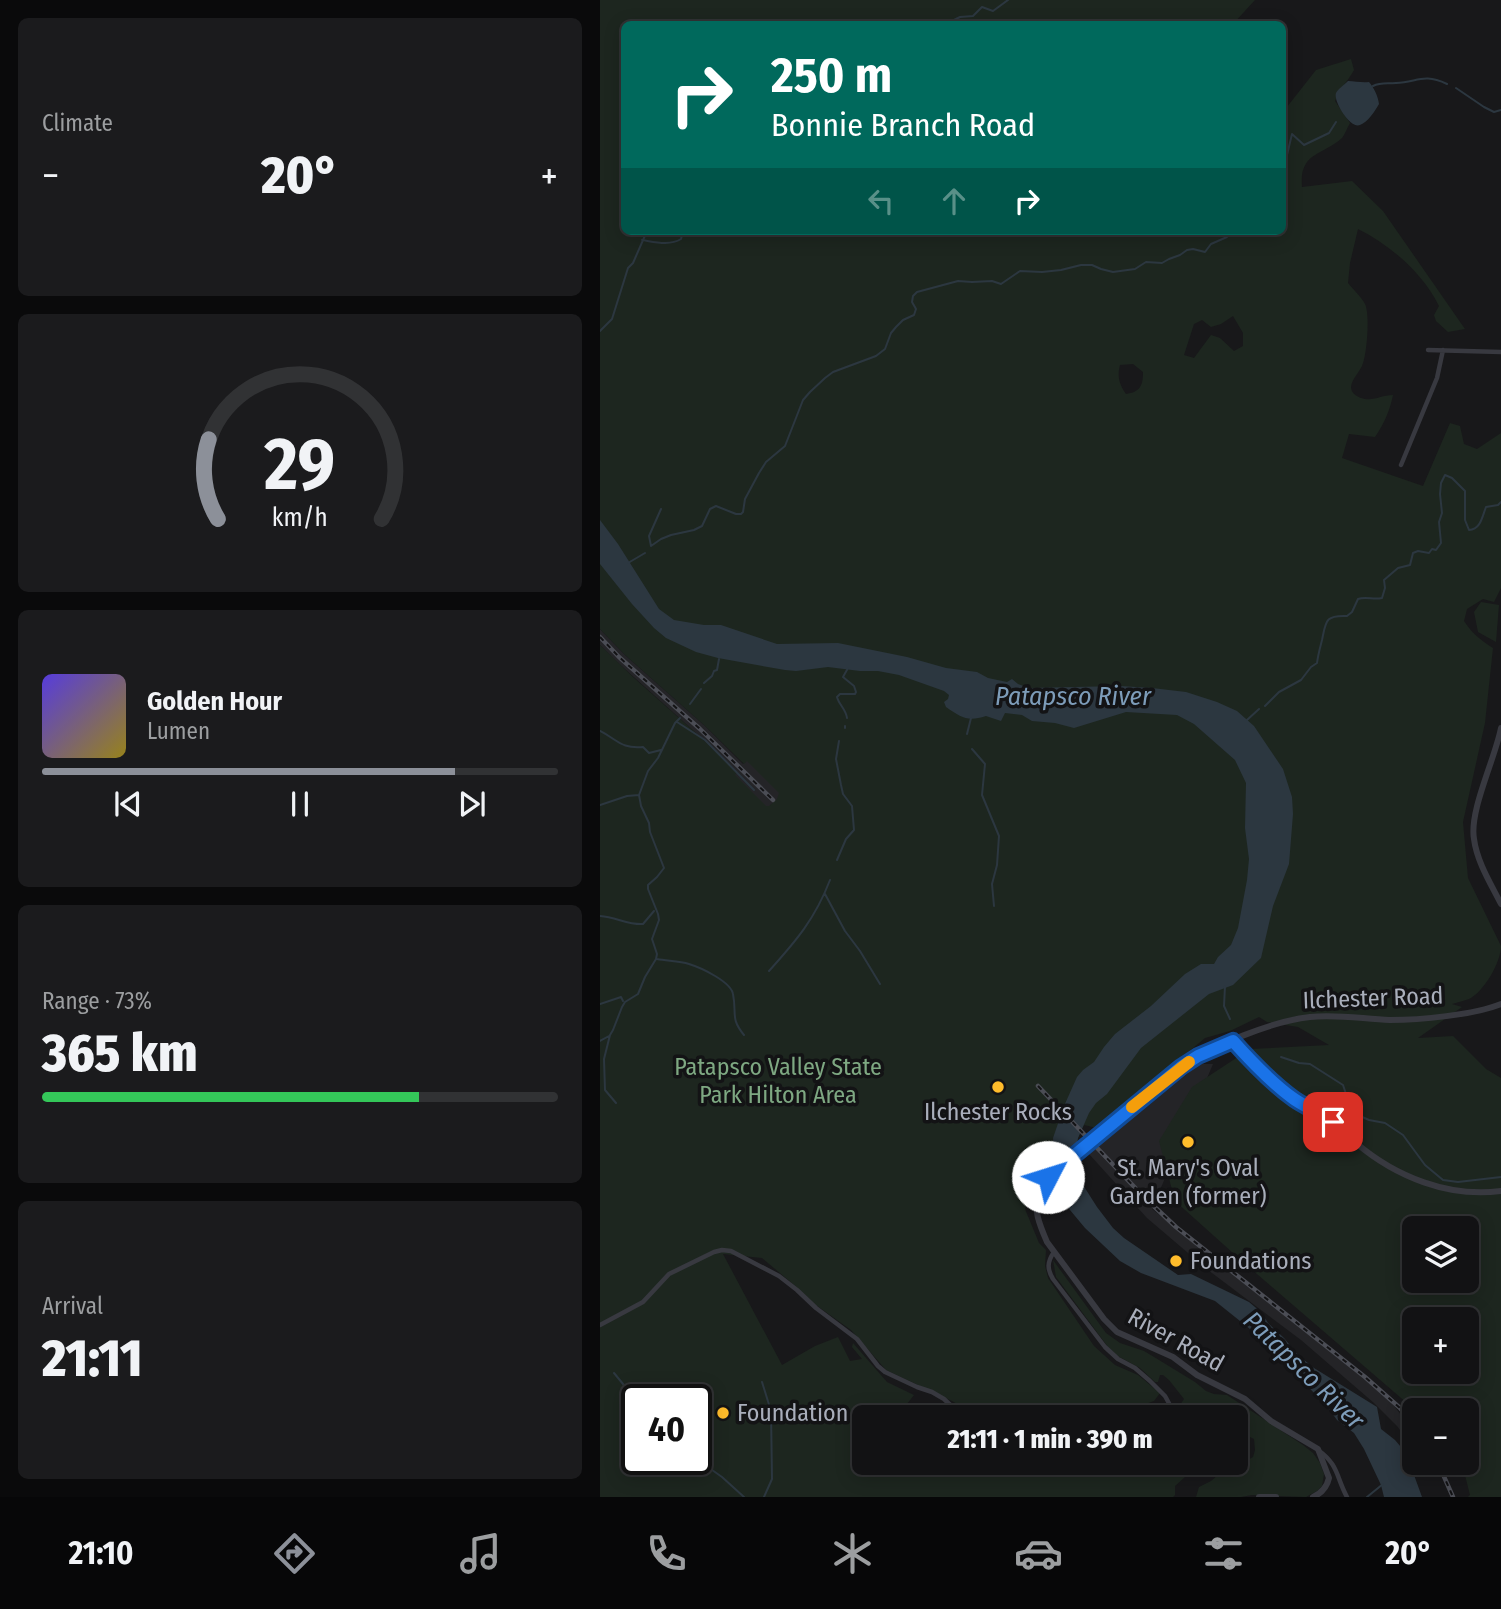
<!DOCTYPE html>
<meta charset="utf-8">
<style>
:root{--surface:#121214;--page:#1b1b1d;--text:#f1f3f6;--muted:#9c9ea0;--line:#313234;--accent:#8c9099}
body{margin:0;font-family:"Fira Sans Condensed",sans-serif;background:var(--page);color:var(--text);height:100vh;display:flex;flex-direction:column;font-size:26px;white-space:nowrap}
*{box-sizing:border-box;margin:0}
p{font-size:23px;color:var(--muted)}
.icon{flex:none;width:38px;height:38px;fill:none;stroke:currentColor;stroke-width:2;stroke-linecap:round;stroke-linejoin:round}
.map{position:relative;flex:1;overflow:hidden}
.sheet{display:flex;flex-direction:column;gap:18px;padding:18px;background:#0a0a0b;width:600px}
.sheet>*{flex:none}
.hud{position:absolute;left:21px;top:21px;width:665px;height:214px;border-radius:10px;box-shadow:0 4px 18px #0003,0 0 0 2px var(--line);background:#00695c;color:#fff;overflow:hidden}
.buttons{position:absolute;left:802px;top:1216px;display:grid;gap:14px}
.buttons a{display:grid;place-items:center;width:77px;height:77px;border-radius:10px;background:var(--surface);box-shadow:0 4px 18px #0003,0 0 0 2px var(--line);font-size:35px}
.speed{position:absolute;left:21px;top:1384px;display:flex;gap:14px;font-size:35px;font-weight:700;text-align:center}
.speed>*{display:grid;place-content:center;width:91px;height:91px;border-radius:50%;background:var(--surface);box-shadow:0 4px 18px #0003,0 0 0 2px var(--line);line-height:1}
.speed .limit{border:4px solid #111;border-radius:10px;background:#fff;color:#111}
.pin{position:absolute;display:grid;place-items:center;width:60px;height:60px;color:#fff;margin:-30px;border-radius:14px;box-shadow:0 4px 10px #0006}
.me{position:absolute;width:77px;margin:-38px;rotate:50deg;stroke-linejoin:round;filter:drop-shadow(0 0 5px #0008)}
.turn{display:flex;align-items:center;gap:24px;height:147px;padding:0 35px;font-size:32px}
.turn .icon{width:91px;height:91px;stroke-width:2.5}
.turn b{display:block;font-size:49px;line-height:60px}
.lanes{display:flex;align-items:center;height:66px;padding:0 35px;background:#0003;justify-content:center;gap:35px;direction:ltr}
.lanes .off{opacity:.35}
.big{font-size:52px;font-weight:800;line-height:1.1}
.sheet .card{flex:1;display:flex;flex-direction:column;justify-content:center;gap:10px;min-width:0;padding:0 24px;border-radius:10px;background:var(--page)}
.sheet .dial{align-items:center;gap:0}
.dial svg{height:182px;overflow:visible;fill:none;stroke:var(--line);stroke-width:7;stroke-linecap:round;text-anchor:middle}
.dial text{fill:var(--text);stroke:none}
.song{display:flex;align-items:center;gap:21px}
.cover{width:84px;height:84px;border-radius:10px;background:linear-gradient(135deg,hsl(250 70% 55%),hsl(50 70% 35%))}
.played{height:7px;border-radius:4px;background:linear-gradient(90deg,var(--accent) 80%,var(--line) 80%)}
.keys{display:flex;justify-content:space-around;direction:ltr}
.heat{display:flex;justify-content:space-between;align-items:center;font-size:38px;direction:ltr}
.charge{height:10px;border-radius:5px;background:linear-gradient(90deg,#34c759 73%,var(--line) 0)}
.trip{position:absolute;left:252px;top:1405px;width:396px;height:70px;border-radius:10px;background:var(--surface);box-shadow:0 4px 18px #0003,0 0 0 2px var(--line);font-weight:800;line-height:70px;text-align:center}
.tabs{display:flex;height:112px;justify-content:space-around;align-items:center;background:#070708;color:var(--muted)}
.tabs .icon{width:49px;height:49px}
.tabs .on{color:var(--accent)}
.tabs b{font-size:32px;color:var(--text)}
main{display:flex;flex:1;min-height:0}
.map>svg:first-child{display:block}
.built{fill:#242427}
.green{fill:#1d261f;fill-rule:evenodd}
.water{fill:#2c3740}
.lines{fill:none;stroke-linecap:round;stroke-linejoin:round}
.stream{stroke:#2c3740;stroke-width:2}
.minor{stroke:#383940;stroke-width:4.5}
.tertiary{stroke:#383940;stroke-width:6}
.rail-casing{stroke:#4b4d55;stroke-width:4.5}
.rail{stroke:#131315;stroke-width:2;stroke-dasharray:5;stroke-linecap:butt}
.route-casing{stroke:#114b97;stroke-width:18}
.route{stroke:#1a73e8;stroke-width:12}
.slow{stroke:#f59e0b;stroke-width:12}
.poi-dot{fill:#ffbc2b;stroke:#131315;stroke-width:2.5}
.labels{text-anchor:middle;stroke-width:7;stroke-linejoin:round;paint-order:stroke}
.street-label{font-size:24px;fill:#a9aebb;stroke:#131315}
.park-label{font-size:24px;fill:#7ea882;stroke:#131315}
.poi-label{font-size:24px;fill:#a9aebb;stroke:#131315}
.water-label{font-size:26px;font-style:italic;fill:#7d9cb9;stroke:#131315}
</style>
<main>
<section class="sheet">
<div class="card"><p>Climate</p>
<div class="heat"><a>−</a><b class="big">20°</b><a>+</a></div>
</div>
<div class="card dial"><svg viewBox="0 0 100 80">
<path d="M14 69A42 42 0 1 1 86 69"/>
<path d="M14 69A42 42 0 0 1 10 34" stroke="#8c9099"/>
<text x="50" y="56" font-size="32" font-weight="700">29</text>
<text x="50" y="72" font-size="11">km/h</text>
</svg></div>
<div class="card">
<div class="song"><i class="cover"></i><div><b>Golden Hour</b><p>Lumen</p></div></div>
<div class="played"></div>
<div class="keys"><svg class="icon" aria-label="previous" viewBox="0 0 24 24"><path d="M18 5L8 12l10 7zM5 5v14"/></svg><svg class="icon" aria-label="pause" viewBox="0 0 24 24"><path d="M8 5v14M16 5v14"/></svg><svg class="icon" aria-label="next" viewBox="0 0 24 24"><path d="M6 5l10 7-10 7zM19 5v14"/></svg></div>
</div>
<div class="card"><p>Range · 73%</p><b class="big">365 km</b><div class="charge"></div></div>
<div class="card"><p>Arrival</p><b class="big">21:11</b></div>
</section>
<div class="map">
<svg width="901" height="1497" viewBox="0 0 901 1497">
<rect width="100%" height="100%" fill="#18181a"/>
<!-- built -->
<path class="built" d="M 0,629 L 25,655 L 104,725 L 143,764 L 159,747 L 434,1065 L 464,1106 L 453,1138 L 454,1151 L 123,789 L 136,771 L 96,733 L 16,661 L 0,645 Z
M 599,1064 L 613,1064 L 552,1209 L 765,1377 L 794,1406 L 814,1431 L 814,1449 L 797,1426 L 774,1403 L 701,1340 L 608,1270 L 547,1218 L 489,1154 Z"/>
<!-- green -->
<path class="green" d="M 0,0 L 655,0 L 633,24 L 24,24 L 24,231 L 682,231 L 683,112 L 716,70 L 751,59 L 754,70 C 748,81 740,88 735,101 L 750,123 C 747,128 745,134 742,138 C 722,156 699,152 702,187 L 752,181 L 783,211 L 865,329 L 848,332 L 836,321 L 834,315 L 839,306 C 823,273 790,245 758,229 L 750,263 L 748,283 C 753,289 762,298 765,304 C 770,314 767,352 763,363 C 761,371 752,378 751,387 C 751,393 756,396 761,398 C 773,402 781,395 793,395 C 790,410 784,424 775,437 L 749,434 L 742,458 L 823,486 L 850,423 L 860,426 L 864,444 L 877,449 L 901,433 L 901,588 L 894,602 L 883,599 L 867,609 L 864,621 C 872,633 880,640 893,648 L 885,723 L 863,822 L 868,878 L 901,946 C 901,962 884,992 869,999 C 864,1001 858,1002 852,1004 L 862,1007 L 818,1038 L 853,1036 L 886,1069 L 901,1078 L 901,1497 L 868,1497 L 870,1495 L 862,1463 L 866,1463 L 866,1410 L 815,1410 L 643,1262 L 575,1201 L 559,1141 L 592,1087 L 650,1049 L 729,1045 L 698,1027 L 667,1022 L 659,1017 L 630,1031 L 605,1038 L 497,1128 L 484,1125 L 478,1138 L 476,1150 L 453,1138 L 454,1163 C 429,1176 435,1186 425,1209 L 439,1243 L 446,1250 L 445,1266 L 448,1278 L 494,1346 L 515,1365 L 538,1375 L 560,1393 L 554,1401 L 532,1409 L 532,1414 L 535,1417 L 373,1417 L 369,1411 L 352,1401 L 286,1370 L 251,1330 L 213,1303 L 193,1284 L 162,1258 L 123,1254 L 182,1365 L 215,1346 L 238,1337 L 250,1361 L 262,1359 L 252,1347 L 253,1343 L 287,1382 L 314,1395 L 300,1413 L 305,1417 L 312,1410 L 319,1415 L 317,1417 L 264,1418 L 264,1463 L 574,1463 L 585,1472 L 585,1477 L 575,1486 L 575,1495 L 573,1497 L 0,1497 L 0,645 L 33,677 L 96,733 L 137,772 L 135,775 L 166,806 L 169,806 L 177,799 L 179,793 L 147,761 L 144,764 L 104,725 L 25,655 L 0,629 ZM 633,316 L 643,333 L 643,346 L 634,351 L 620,338 L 611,335 L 594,358 L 584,355 L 594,324 L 602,320 L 611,327 L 621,324 ZM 533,364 L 543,372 C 543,386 540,392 526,394 C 519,384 517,376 520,365 ZM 814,1228 L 866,1228 L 866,1281 L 814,1281 ZM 814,1320 L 866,1320 L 866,1372 L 814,1372 ZM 37,1400 L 96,1400 L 96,1460 L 37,1460 Z
M 881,602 L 899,605 L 896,642 L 878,632 L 874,612 Z
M 453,1260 L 506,1333 L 520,1343 L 544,1351 L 559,1360 L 595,1382 L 606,1391 L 614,1394 L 627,1395 L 703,1445 L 713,1453 L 720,1463 L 724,1474 L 722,1486 L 717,1491 L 706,1497 L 652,1495 L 641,1497 L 596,1497 L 599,1487 L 611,1481 L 625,1469 L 639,1465 L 653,1457 L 655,1450 L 654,1439 L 646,1435 L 635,1435 L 635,1418 L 582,1417 L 580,1405 L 584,1399 L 569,1380 L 563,1375 L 560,1375 L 558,1382 L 555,1382 L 540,1368 L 514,1354 L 508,1347 L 456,1277 Z"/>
<!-- water -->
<path class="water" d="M 748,81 C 755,81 762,83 769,82 C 774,88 778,96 779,104 C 775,111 768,122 760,125 C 750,129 733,101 736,93 C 738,89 744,85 748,81 Z
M 0,520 L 18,544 L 59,609 L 74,620 L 104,625 L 121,625 L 177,644 L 238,643 L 307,657 L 346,668 L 377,672 L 388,678 L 407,682 L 412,679 L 418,684 L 429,688 L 520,686 L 552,688 L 586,692 L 617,702 L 637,711 L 654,726 L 683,769 L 692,797 L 693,814 L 689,864 L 673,906 L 661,958 L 633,985 L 609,994 L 541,1048 L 507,1094 L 496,1103 L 489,1113 L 478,1138 L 476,1150 L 477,1167 L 483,1185 L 497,1207 L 513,1228 L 524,1238 L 578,1275 L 591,1274 L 649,1302 L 662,1313 L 668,1323 L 684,1338 L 698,1355 L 714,1368 L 777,1407 L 781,1429 L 795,1440 L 806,1453 L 822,1497 L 784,1497 L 781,1485 L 764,1449 L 754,1433 L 737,1420 L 726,1405 L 655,1333 L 615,1301 L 541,1273 L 520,1261 L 485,1228 L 470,1210 L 461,1194 L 457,1181 L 454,1163 L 453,1138 L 464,1106 L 477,1077 L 483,1070 L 494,1062 L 504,1047 L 515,1034 L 551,1006 L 585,974 L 601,964 L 614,964 L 618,957 L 631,945 L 638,928 L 647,880 L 649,859 L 645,828 L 646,783 L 635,760 L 594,724 L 577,715 L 526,712 L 474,728 L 455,723 L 432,721 L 422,715 L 405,713 L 401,721 L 386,716 C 368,722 362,718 346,707 L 344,702 L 348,699 L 349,695 L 344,691 L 299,675 L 278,671 L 260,671 L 228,667 L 196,671 L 185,670 L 118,658 L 96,652 L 66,638 L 54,628 L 32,604 L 0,564 Z"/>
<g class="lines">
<!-- stream -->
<path class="stream" d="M 346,24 L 360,17 L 373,16 L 382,7 L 393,11 L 408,0
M 773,86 C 781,82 787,84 796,83 C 818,82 823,73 847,84
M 856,88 L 884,107 L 894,112 L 901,110
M 682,158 L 687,155 L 692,134 L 704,145 L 729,133 L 736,122
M 129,231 L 130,235 L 137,234 L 144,231 L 154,234 L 170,233 L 175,235 L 201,231 L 206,234 L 216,233
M 42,240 C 55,242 70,246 81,239 L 83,231
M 0,331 L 12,319 L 28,268 L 33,263 L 47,231
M 61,509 L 49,536 L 51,546 L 61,539 L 71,535 L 94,530 L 102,526 L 110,509 L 116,506 L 136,514 L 141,514 L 143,512 L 145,499 L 159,473 L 166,462 L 185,446 L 203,400 L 210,392 L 225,378 L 233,372 L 276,356 L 285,349 L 291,333 L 296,327 L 303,320 L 314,315 L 316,309 L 312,302 L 313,296 L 317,292 L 358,281 L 372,282 L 392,281 L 401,284 L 420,271 L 442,272 L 461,270 L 481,265 L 492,265 L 501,269 L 513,272 L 535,269 L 546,262 L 562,263 L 569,259 L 580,255 L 587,250 L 593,249 L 605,252 L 611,244 L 627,237 L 629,231
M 28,563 L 45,553
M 104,683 L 112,676 L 114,671 L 117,670 L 119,659
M 90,704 L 101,689
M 665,706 L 679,692 L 701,680 L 711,667 L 717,663 C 718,655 720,648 722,640 C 726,621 725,615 747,616 L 752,612 L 758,599 C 766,596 773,600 782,598 L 785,588 L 784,580 L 798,568 L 810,565 L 813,553 L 818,551 L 829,553 L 832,549 L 836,550 L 841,543 L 839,522 L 842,513 L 840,494 L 841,483 L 845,475 L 852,478 L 865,491 L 865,520 L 869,530 C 881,529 882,517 886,507 L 898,505 L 901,502
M 247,718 C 246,709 239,705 237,697 L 240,694 L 255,694 L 256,692 L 254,686 L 243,677 L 248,668
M 647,720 L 659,709
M 77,722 L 105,740 L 154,790
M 245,726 L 245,728
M 0,731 C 18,740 21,749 43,747 L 49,753 L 61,750
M 367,734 L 371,718
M 372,749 L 385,764 L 382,795 L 399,836 L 397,865 L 392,884 L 394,906
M 0,805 L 27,796 L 39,795
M 237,860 L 246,839 L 254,830 L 252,806 L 243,794 L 241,785 L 236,759 L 239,741
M 225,894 L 245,931 L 260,951 L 280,984
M 0,916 C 16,917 28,925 43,924 L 54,911
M 57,959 C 67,961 79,961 89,964 C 102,968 131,982 133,994 C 137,1014 130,1018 144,1035
M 169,971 C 196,941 215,919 230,880
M 625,986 L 624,1006 L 630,1019
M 0,1004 L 21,997 L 23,1001
M 0,1041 L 9,1036
M 681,1057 L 699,1063 L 710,1064 L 743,1085 L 749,1103 L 760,1116 L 769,1120 L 785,1123 L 803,1135 L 825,1165 L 843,1180 L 858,1182 L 901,1177
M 16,1103 L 5,1090 L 4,1059 L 10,1035 L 13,1030 L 22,1007 L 25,1002 L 38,994 L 45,977 L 56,959 L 57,954 L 52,939 L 59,920 L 58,914 L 48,889 L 48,885 L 57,877 L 64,868 L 50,832 L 49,823 L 41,806 L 39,795 L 48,771 L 58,758 L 75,723 L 80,718
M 14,1373 L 37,1401
M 162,1382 L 171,1411 L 172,1479 L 164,1497
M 96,1453 L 105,1465 L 122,1477 L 144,1497
M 767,1497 L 783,1484"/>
<!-- minor -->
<path class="minor" d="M 828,350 L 901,352
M 801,465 L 837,378 L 843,350
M 454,1252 C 447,1262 447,1269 453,1279 L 505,1347 L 518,1359 L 535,1368 L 550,1381 L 565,1396 L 577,1418
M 0,1325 L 43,1302 L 69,1274 L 114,1252 L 122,1250 L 131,1251 L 179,1276 L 197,1290 L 216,1308 L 257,1339 L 278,1366 L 285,1372 L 317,1387 L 332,1392 L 344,1399 L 364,1418
M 718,1450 C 739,1465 736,1477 747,1497
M 586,1463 L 599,1467 L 604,1463"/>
<!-- tertiary -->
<path class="tertiary" d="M 901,728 C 895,759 869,811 874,839 C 877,862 891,884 901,904
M 633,1041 C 650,1059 675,1086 696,1100 C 707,1108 721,1113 733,1121 C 741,1128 748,1137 756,1143 C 796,1177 849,1198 901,1191
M 659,1497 L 676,1497
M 713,1497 C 722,1493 727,1487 729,1478 L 718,1449 L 671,1421 L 645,1399 L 597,1375 L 573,1357 L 517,1332 L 504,1319 L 447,1242 C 440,1226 432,1208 439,1190 C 446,1171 477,1152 493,1139 C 523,1115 552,1091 581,1067 C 612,1046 672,1021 710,1017 C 737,1014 763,1019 790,1020 C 819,1020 874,1015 901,1004"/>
<defs>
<path id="rail" d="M 0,637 L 19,657 L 100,729 L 173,800
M 438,1086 L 543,1196 L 576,1227 L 765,1377 L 800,1408 L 814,1424
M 838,1463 L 853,1497"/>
</defs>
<!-- rail casing -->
<use href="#rail" class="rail-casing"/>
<!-- rail -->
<use href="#rail" class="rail"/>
</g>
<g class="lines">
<defs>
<path id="route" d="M 448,1177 L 581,1067 L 598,1056 L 633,1041 C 650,1060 673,1084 694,1099 C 707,1108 721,1113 733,1122"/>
</defs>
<!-- route casing -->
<use href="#route" class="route-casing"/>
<!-- route -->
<use href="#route" class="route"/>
<!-- slow -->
<path class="slow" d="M 532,1107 L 589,1062"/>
</g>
<!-- markers -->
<g class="poi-dot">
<circle cx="398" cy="1087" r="7"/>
<circle cx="588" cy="1142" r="7"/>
<circle cx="576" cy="1261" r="7"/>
<circle cx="123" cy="1413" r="7"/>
</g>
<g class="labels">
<!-- street labels -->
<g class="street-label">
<text transform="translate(773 998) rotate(-2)" y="8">Ilchester Road</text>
<text transform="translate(576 1340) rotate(29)" y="8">River Road</text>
</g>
<!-- park labels -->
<g class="park-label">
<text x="178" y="1075">Patapsco Valley State<tspan x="178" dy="28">Park Hilton Area</tspan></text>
</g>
<!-- poi labels -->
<g class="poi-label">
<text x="398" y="1120">Ilchester Rocks</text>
<text x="588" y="1176">St. Mary's Oval<tspan x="588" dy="28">Garden (former)</tspan></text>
<text x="590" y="1269" text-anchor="start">Foundations</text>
<text x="137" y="1421" text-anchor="start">Foundation</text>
</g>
<!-- water labels -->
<g class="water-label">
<text x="473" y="705">Patapsco River</text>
<text transform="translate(704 1370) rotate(44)" y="9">Patapsco River</text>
</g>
</g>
</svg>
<div class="buttons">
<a><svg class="icon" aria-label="layers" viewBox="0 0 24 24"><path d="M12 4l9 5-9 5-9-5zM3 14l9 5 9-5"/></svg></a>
<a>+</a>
<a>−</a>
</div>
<div class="speed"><div class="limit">40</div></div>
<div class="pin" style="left:733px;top:1122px;background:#d93025"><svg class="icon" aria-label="arrive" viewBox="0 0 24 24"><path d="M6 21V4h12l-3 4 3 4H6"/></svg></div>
<svg class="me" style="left:448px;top:1177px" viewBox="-20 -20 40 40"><circle r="19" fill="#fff"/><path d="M0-13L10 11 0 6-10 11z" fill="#1a73e8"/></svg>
<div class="trip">21:11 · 1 min · 390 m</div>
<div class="hud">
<div class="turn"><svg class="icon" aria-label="right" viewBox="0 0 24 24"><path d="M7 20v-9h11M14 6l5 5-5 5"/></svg><div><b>250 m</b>Bonnie Branch Road</div></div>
<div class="lanes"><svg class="icon off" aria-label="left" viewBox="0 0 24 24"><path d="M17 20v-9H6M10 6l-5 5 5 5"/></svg><svg class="icon off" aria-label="ahead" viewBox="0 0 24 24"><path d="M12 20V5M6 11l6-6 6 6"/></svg><svg class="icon" aria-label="right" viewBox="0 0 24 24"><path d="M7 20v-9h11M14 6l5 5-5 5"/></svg></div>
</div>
</div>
</main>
<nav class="tabs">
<b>21:10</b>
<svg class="icon on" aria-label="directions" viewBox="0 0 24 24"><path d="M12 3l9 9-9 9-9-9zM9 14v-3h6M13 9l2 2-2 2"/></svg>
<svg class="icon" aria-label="music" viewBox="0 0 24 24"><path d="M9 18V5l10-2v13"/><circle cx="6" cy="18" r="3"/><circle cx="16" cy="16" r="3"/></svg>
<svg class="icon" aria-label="phone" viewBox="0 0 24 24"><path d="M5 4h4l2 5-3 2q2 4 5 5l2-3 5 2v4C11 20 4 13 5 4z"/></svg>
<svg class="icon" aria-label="climate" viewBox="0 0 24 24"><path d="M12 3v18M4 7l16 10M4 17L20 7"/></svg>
<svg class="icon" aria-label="car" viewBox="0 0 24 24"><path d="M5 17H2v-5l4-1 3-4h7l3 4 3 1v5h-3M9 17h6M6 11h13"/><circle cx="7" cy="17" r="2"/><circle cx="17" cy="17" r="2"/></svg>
<svg class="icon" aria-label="filters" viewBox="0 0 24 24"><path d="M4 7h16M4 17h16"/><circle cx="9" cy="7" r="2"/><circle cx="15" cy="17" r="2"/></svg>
<b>20°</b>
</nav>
